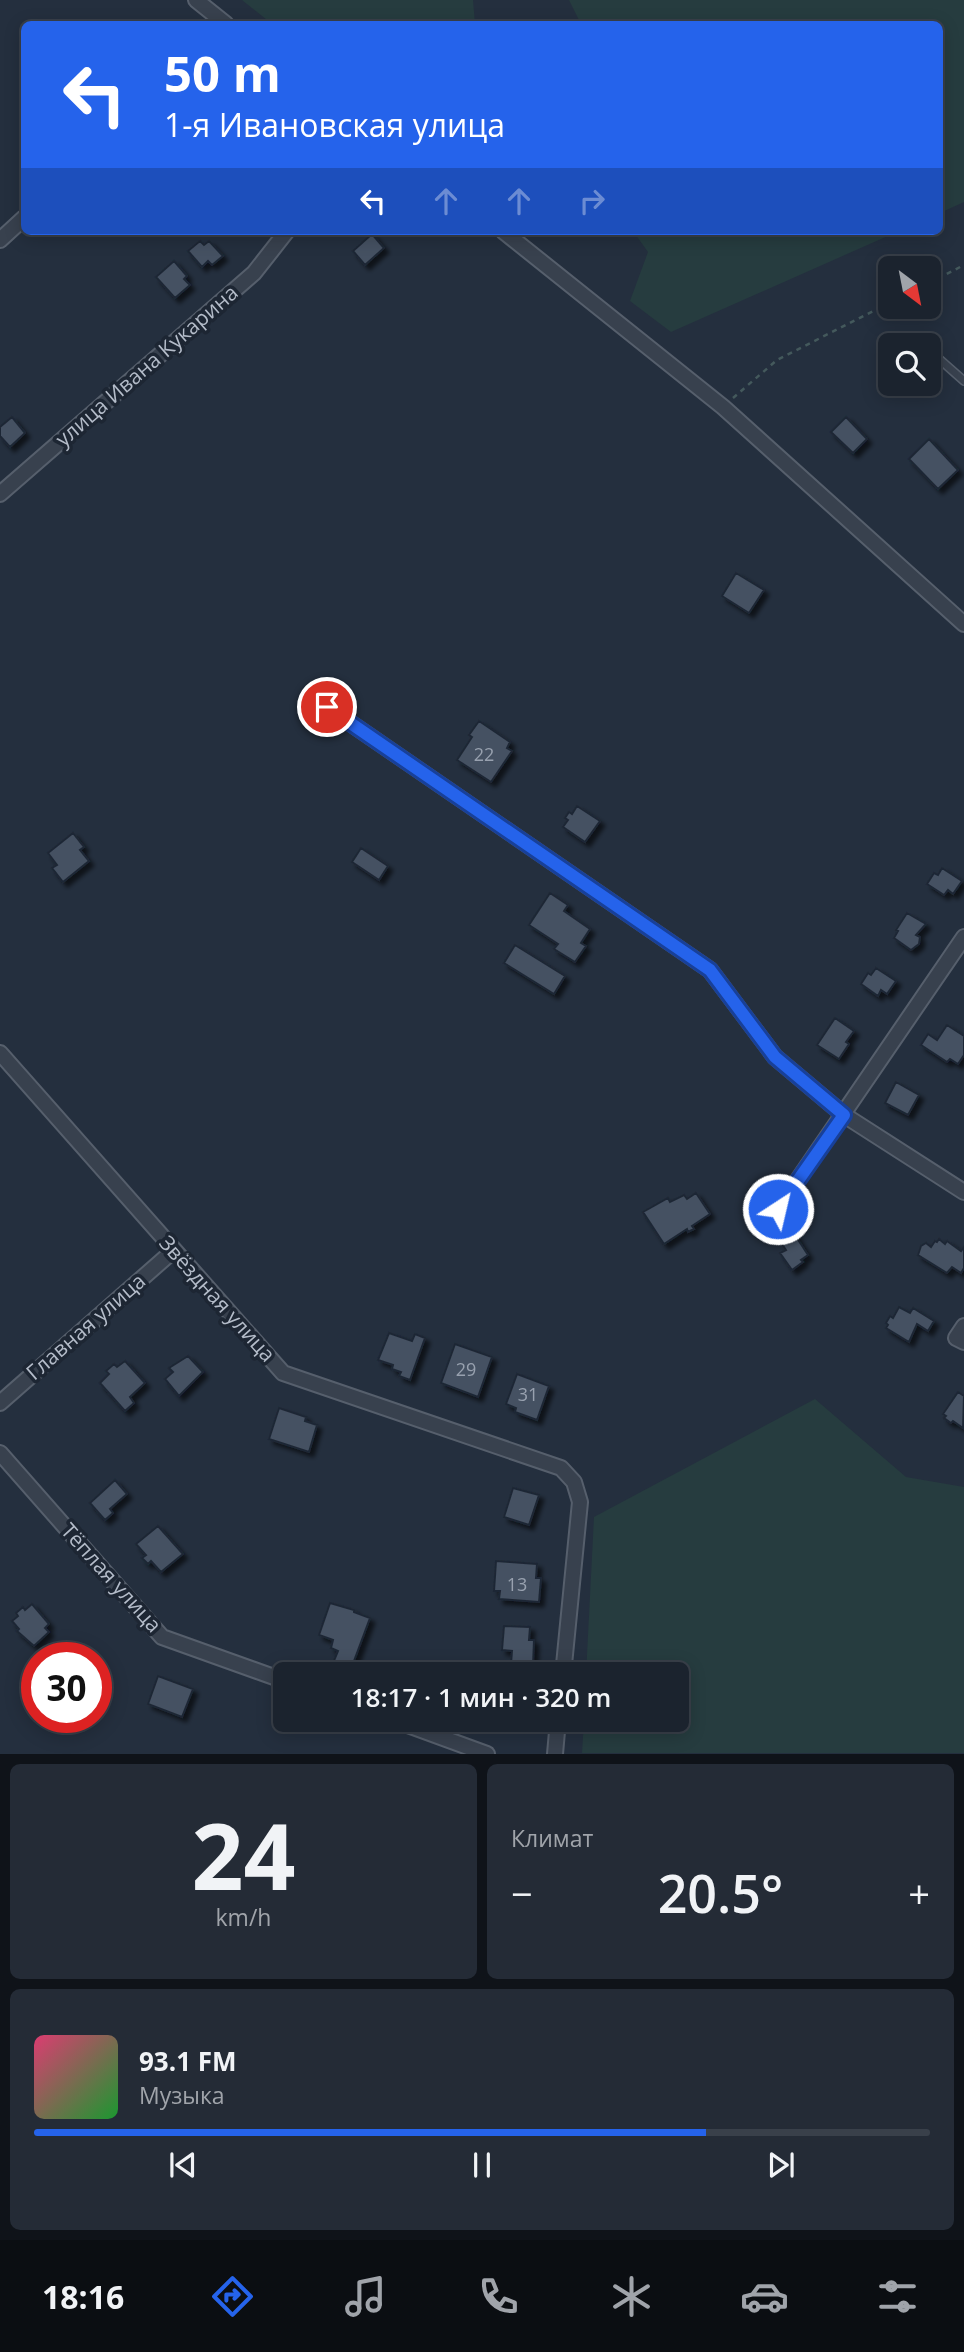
<!DOCTYPE html>
<html lang="ru">
<meta charset="utf-8">
<style>
:root{--surface:#1b232e;--page:#242b36;--text:#f1f3f6;--muted:#a0a4aa;--line:#39404a;--accent:#2563eb}
body{margin:0;font-family:"Open Sans",sans-serif;background:var(--page);color:var(--text);height:100vh;display:flex;flex-direction:column;font-size:26px;white-space:nowrap}
*{box-sizing:border-box;margin:0}
p{font-size:23px;color:var(--muted)}
.icon{flex:none;width:38px;height:38px;fill:none;stroke:currentColor;stroke-width:2;stroke-linecap:round;stroke-linejoin:round}
.map{position:relative;height:1754px;overflow:hidden}
.panel{display:flex;flex-direction:column;gap:10px;padding:10px;background:#0f1319;flex:1}
.panel>*{flex:none}
.guide{position:absolute;left:21px;top:21px;width:922px;height:214px;border-radius:10px;box-shadow:0 4px 18px #0003,0 0 0 2px var(--line);background:#2563eb;color:#fff;overflow:hidden}
.needle{width:46px;rotate:148deg}
.controls{position:absolute;left:878px;top:256px;display:grid;gap:14px}
.controls a{display:grid;place-items:center;width:63px;height:63px;border-radius:10px;background:var(--surface);box-shadow:0 4px 18px #0003,0 0 0 2px var(--line);font-size:35px}
.speed{position:absolute;left:21px;top:1642px;display:flex;gap:14px;font-size:35px;font-weight:700;text-align:center}
.speed>*{display:grid;place-content:center;width:91px;height:91px;border-radius:50%;background:var(--surface);box-shadow:0 4px 18px #0003,0 0 0 2px var(--line);line-height:1}
.speed .limit{border:10px solid #d22;background:#fff;color:#111}
.pin{position:absolute;display:grid;place-items:center;width:60px;height:60px;color:#fff;margin:-30px;border:4px solid #fff;border-radius:50%;box-shadow:0 2px 7px #0007}
.me{position:absolute;width:77px;margin:-38px;rotate:35deg;stroke-linejoin:round;filter:drop-shadow(0 0 5px #0008)}
.turn{display:flex;align-items:center;gap:24px;height:147px;padding:0 28px;font-size:32px}
.turn .icon{width:91px;height:91px;stroke-width:2.5}
.turn b{display:block;font-size:49px;line-height:60px}
.lanes{display:flex;align-items:center;height:66px;padding:0 28px;background:#0003;justify-content:center;gap:35px;direction:ltr}
.lanes .off{opacity:.35}
.big{font-size:52px;font-weight:600;line-height:1.1}
.panel .widget{flex:1;display:flex;flex-direction:column;justify-content:center;gap:10px;min-width:0;padding:0 24px;border-radius:10px;background:var(--page)}
.panel .dial{align-items:center;gap:0}
.dial b{font-size:91px;line-height:1}
.song{display:flex;align-items:center;gap:21px}
.cover{width:84px;height:84px;border-radius:10px;background:linear-gradient(135deg,hsl(340 70% 55%),hsl(130 70% 35%))}
.played{height:7px;border-radius:4px;background:linear-gradient(90deg,var(--accent) 75%,var(--line) 75%)}
.keys{display:flex;justify-content:space-around;direction:ltr}
.heat{display:flex;justify-content:space-between;align-items:center;font-size:38px;direction:ltr}
.panel .tiles{flex:1;display:grid;gap:10px;grid-template-columns:1fr 1fr}
.widget:last-child{grid-column:span 2}
.trip{position:absolute;left:273px;top:1662px;width:416px;height:70px;border-radius:10px;background:var(--surface);box-shadow:0 4px 18px #0003,0 0 0 2px var(--line);font-weight:600;line-height:70px;text-align:center}
.tab-bar{display:flex;height:112px;justify-content:space-around;align-items:center;background:#0b0e12;color:var(--muted)}
.tab-bar .icon{width:49px;height:49px}
.tab-bar .active{color:var(--accent)}
.tab-bar b{font-size:32px;color:var(--text)}
.map>svg:first-child{display:block}
.green{fill:#263c3f}
.building{fill:#455162;stroke:#1f2835;stroke-width:2;filter:url(#shadow)}
.lines{fill:none;stroke-linecap:round;stroke-linejoin:round}
.lane-casing{stroke:#565f6c;stroke-width:10}
.street-casing{stroke:#565f6c;stroke-width:18}
.path{stroke:#44595c;stroke-width:2.5;stroke-dasharray:5 5;stroke-linecap:butt}
.lane{stroke:#38414e;stroke-width:7}
.street{stroke:#38414e;stroke-width:14}
.route-casing{stroke:#184099;stroke-width:18}
.route{stroke:#2563eb;stroke-width:12}
.labels{text-anchor:middle;stroke-width:7;stroke-linejoin:round;paint-order:stroke}
.number-label{font-size:18px;fill:#98a1af}
.street-label{font-size:21px;fill:#b4bcc9;stroke:#1d2633}
</style>
<div class="map">
<svg width="964" height="1754" viewBox="0 0 964 1754">
<defs>
<filter id="shadow"><feDropShadow dx="4.5" dy="4.5" stdDeviation="2" flood-color="#0009"/></filter>
</defs>
<rect width="100%" height="100%" fill="#242f3e"/>
<!-- green -->
<path class="green" d="M 242,0 L 473,0 L 475,24 L 272,24 Z
M 569,0 L 964,0 L 964,202 L 940,213 L 940,24 L 581,24 Z
M 633,231 L 899,231 L 671,332 L 630,301 L 648,252 Z
M 815,1399 L 906,1477 L 964,1487 L 964,1753 L 582,1753 L 584,1720 L 677,1720 L 677,1675 L 586,1675 L 594,1517 Z"/>
<!-- building -->
<path class="building" d="M 372,234 L 384,248 L 365,265 L 353,251 Z
M 200,241 L 204,245 L 209,241 L 223,256 L 212,265 L 208,261 L 202,267 L 188,251 Z
M 174,261 L 187,276 L 184,279 L 190,285 L 175,298 L 156,277 Z
M 12,417 L 25,433 L 10,447 L 0,436 L 0,427 Z
M 846,417 L 867,439 L 853,453 L 831,432 Z
M 929,439 L 958,470 L 938,489 L 909,459 Z
M 736,573 L 764,590 L 749,613 L 722,596 Z
M 479,721 L 510,742 L 507,748 L 512,751 L 491,782 L 457,760 L 472,737 L 469,735 Z
M 577,806 L 600,821 L 585,842 L 563,827 L 568,820 L 565,818 L 569,812 L 572,814 Z
M 73,833 L 84,847 L 80,850 L 89,861 L 63,882 L 52,868 L 57,865 L 48,853 Z
M 361,848 L 388,866 L 379,880 L 352,862 Z
M 942,868 L 962,881 L 953,894 L 948,890 L 944,895 L 927,884 L 934,873 L 938,875 Z
M 550,893 L 568,905 L 564,911 L 590,929 L 581,943 L 586,946 L 575,962 L 554,949 L 558,944 L 529,925 Z
M 907,913 L 926,924 L 916,935 L 920,937 L 919,944 L 911,950 L 894,938 L 898,931 L 896,930 Z
M 515,945 L 565,976 L 554,994 L 504,963 Z
M 876,968 L 896,981 L 887,994 L 881,990 L 878,996 L 861,984 L 868,973 L 871,975 Z
M 835,1018 L 854,1031 L 846,1042 L 849,1044 L 839,1059 L 817,1045 Z
M 947,1025 L 964,1036 L 964,1055 L 958,1064 L 950,1059 L 947,1062 L 921,1045 L 928,1034 L 937,1040 Z
M 896,1082 L 919,1095 L 908,1115 L 885,1103 Z
M 696,1193 L 710,1214 L 692,1226 L 694,1229 L 688,1232 L 687,1229 L 664,1244 L 643,1212 L 668,1198 L 670,1202 L 684,1195 L 687,1199 Z
M 795,1235 L 808,1255 L 801,1260 L 803,1262 L 792,1270 L 780,1253 L 786,1250 L 782,1244 Z
M 939,1239 L 945,1244 L 947,1241 L 961,1251 L 964,1247 L 964,1268 L 961,1273 L 952,1267 L 947,1273 L 918,1255 L 921,1246 L 926,1243 L 931,1247 L 935,1241 L 937,1242 Z
M 899,1307 L 910,1313 L 913,1308 L 934,1321 L 928,1331 L 917,1324 L 909,1342 L 886,1328 L 888,1325 L 886,1323 L 890,1316 L 893,1318 Z
M 389,1333 L 412,1341 L 415,1334 L 425,1338 L 410,1380 L 399,1376 L 401,1372 L 392,1369 L 393,1365 L 378,1360 Z
M 455,1344 L 492,1357 L 478,1397 L 441,1383 Z
M 188,1356 L 203,1372 L 179,1396 L 165,1379 L 173,1372 L 169,1368 Z
M 125,1361 L 145,1383 L 130,1397 L 134,1403 L 125,1411 L 100,1383 L 109,1374 L 106,1371 L 114,1364 L 117,1367 Z
M 517,1374 L 549,1386 L 537,1420 L 515,1412 L 516,1408 L 506,1404 Z
M 958,1392 L 964,1396 L 963,1428 L 953,1421 L 951,1423 L 944,1418 L 946,1416 L 943,1414 Z
M 279,1408 L 306,1417 L 305,1421 L 317,1425 L 309,1452 L 269,1439 Z
M 115,1480 L 127,1494 L 110,1509 L 113,1513 L 105,1520 L 90,1503 Z
M 513,1488 L 539,1495 L 529,1525 L 504,1517 Z
M 158,1526 L 183,1554 L 161,1572 L 151,1561 L 148,1564 L 142,1558 L 146,1555 L 136,1544 Z
M 496,1561 L 537,1564 L 536,1578 L 541,1578 L 539,1602 L 499,1599 L 500,1591 L 494,1591 Z
M 330,1603 L 354,1610 L 354,1612 L 370,1618 L 351,1669 L 333,1663 L 338,1651 L 331,1648 L 333,1640 L 319,1635 Z
M 32,1604 L 49,1624 L 45,1628 L 49,1632 L 34,1646 L 17,1631 L 19,1629 L 12,1621 L 18,1616 L 16,1613 L 23,1607 L 25,1610 Z
M 504,1626 L 530,1627 L 529,1640 L 534,1640 L 533,1665 L 511,1664 L 512,1651 L 502,1650 Z
M 158,1676 L 193,1689 L 182,1717 L 148,1704 Z"/>
<g class="lines">
<defs>
<path id="lane" d="M 929,350 L 964,381"/>
<path id="street" d="M 196,0 L 226,24
M 503,231 L 723,407 L 964,624
M 0,240 L 24,218
M 0,494 L 254,273 L 287,231
M 327,707 L 710,970 L 775,1057 L 844,1115 L 964,1192
M 0,1053 L 283,1373 L 561,1468 L 574,1482 L 580,1502 L 563,1675
M 778,1209 L 964,937
M 964,1326 L 956,1338 L 964,1342
M 0,1403 L 173,1251
M 0,1453 L 162,1637 L 285,1681
M 394,1720 L 487,1754
M 555,1754 L 558,1720"/>
</defs>
<!-- lane casing -->
<use href="#lane" class="lane-casing"/>
<!-- street casing -->
<use href="#street" class="street-casing"/>
<!-- path -->
<path class="path" d="M 929,283 L 964,265
M 733,398 L 777,360 L 891,302"/>
<!-- lane -->
<use href="#lane" class="lane"/>
<!-- street -->
<use href="#street" class="street"/>
</g>
<g class="lines">
<defs>
<path id="route" d="M 327,707 L 710,970 L 775,1057 L 844,1115 L 778,1209"/>
</defs>
<!-- route casing -->
<use href="#route" class="route-casing"/>
<!-- route -->
<use href="#route" class="route"/>
</g>
<g class="labels">
<!-- number labels -->
<g class="number-label">
<text x="484" y="761">22</text>
<text x="466" y="1376">29</text>
<text x="528" y="1401">31</text>
<text x="517" y="1591">13</text>
</g>
<!-- street labels -->
<g class="street-label">
<text transform="translate(147 366) rotate(-41)" y="7">улица Ивана Кукарина</text>
<text transform="translate(217 1299) rotate(48)" y="7">Звёздная улица</text>
<text transform="translate(86 1327) rotate(-41)" y="7">Главная улица</text>
<text transform="translate(111 1578) rotate(48)" y="7">Тёплая улица</text>
</g>
</g>
</svg>
<div class="controls">
<a><svg class="needle" viewBox="-14 -14 28 28"><path d="M0-13l5 13h-10z" fill="#e53935"/><path d="M0 13l5-13h-10z" fill="#a0a4aa"/></svg></a>
<a><svg class="icon" aria-label="search" viewBox="0 0 24 24"><circle cx="10" cy="10" r="6"/><path d="M15 15l6 6"/></svg></a>
</div>
<div class="speed"><div class="limit">30</div></div>
<div class="pin" style="left:327px;top:707px;background:#d93025"><svg class="icon" aria-label="arrive" viewBox="0 0 24 24"><path d="M6 21V4h12l-3 4 3 4H6"/></svg></div>
<svg class="me" style="left:778px;top:1209px" viewBox="-20 -20 40 40"><circle r="17" fill="#2563eb" stroke="#fff" stroke-width="3"/><path d="M0-11L8 9 0 5-8 9z" fill="#fff"/></svg>
<div class="trip">18:17 · 1 мин · 320 m</div>
<div class="guide">
<div class="turn"><svg class="icon" aria-label="left" viewBox="0 0 24 24"><path d="M17 20v-9H6M10 6l-5 5 5 5"/></svg><div><b>50 m</b>1-я Ивановская улица</div></div>
<div class="lanes"><svg class="icon" aria-label="left" viewBox="0 0 24 24"><path d="M17 20v-9H6M10 6l-5 5 5 5"/></svg><svg class="icon off" aria-label="ahead" viewBox="0 0 24 24"><path d="M12 20V5M6 11l6-6 6 6"/></svg><svg class="icon off" aria-label="ahead" viewBox="0 0 24 24"><path d="M12 20V5M6 11l6-6 6 6"/></svg><svg class="icon off" aria-label="right" viewBox="0 0 24 24"><path d="M7 20v-9h11M14 6l5 5-5 5"/></svg></div>
</div>
</div>
<section class="panel">
<div class="tiles">
<div class="widget dial"><b>24</b><p>km/h</p></div>
<div class="widget"><p>Климат</p>
<div class="heat"><a>−</a><b class="big">20.5°</b><a>+</a></div>
</div>
<div class="widget">
<div class="song"><i class="cover"></i><div><b>93.1 FM</b><p>Музыка</p></div></div>
<div class="played"></div>
<div class="keys"><svg class="icon" aria-label="previous" viewBox="0 0 24 24"><path d="M18 5L8 12l10 7zM5 5v14"/></svg><svg class="icon" aria-label="pause" viewBox="0 0 24 24"><path d="M8 5v14M16 5v14"/></svg><svg class="icon" aria-label="next" viewBox="0 0 24 24"><path d="M6 5l10 7-10 7zM19 5v14"/></svg></div>
</div>
</div>
</section>
<nav class="tab-bar">
<b>18:16</b>
<svg class="icon active" aria-label="directions" viewBox="0 0 24 24"><path d="M12 3l9 9-9 9-9-9zM9 14v-3h6M13 9l2 2-2 2"/></svg>
<svg class="icon" aria-label="music" viewBox="0 0 24 24"><path d="M9 18V5l10-2v13"/><circle cx="6" cy="18" r="3"/><circle cx="16" cy="16" r="3"/></svg>
<svg class="icon" aria-label="phone" viewBox="0 0 24 24"><path d="M5 4h4l2 5-3 2q2 4 5 5l2-3 5 2v4C11 20 4 13 5 4z"/></svg>
<svg class="icon" aria-label="climate" viewBox="0 0 24 24"><path d="M12 3v18M4 7l16 10M4 17L20 7"/></svg>
<svg class="icon" aria-label="car" viewBox="0 0 24 24"><path d="M5 17H2v-5l4-1 3-4h7l3 4 3 1v5h-3M9 17h6M6 11h13"/><circle cx="7" cy="17" r="2"/><circle cx="17" cy="17" r="2"/></svg>
<svg class="icon" aria-label="filters" viewBox="0 0 24 24"><path d="M4 7h16M4 17h16"/><circle cx="9" cy="7" r="2"/><circle cx="15" cy="17" r="2"/></svg>
</nav>
